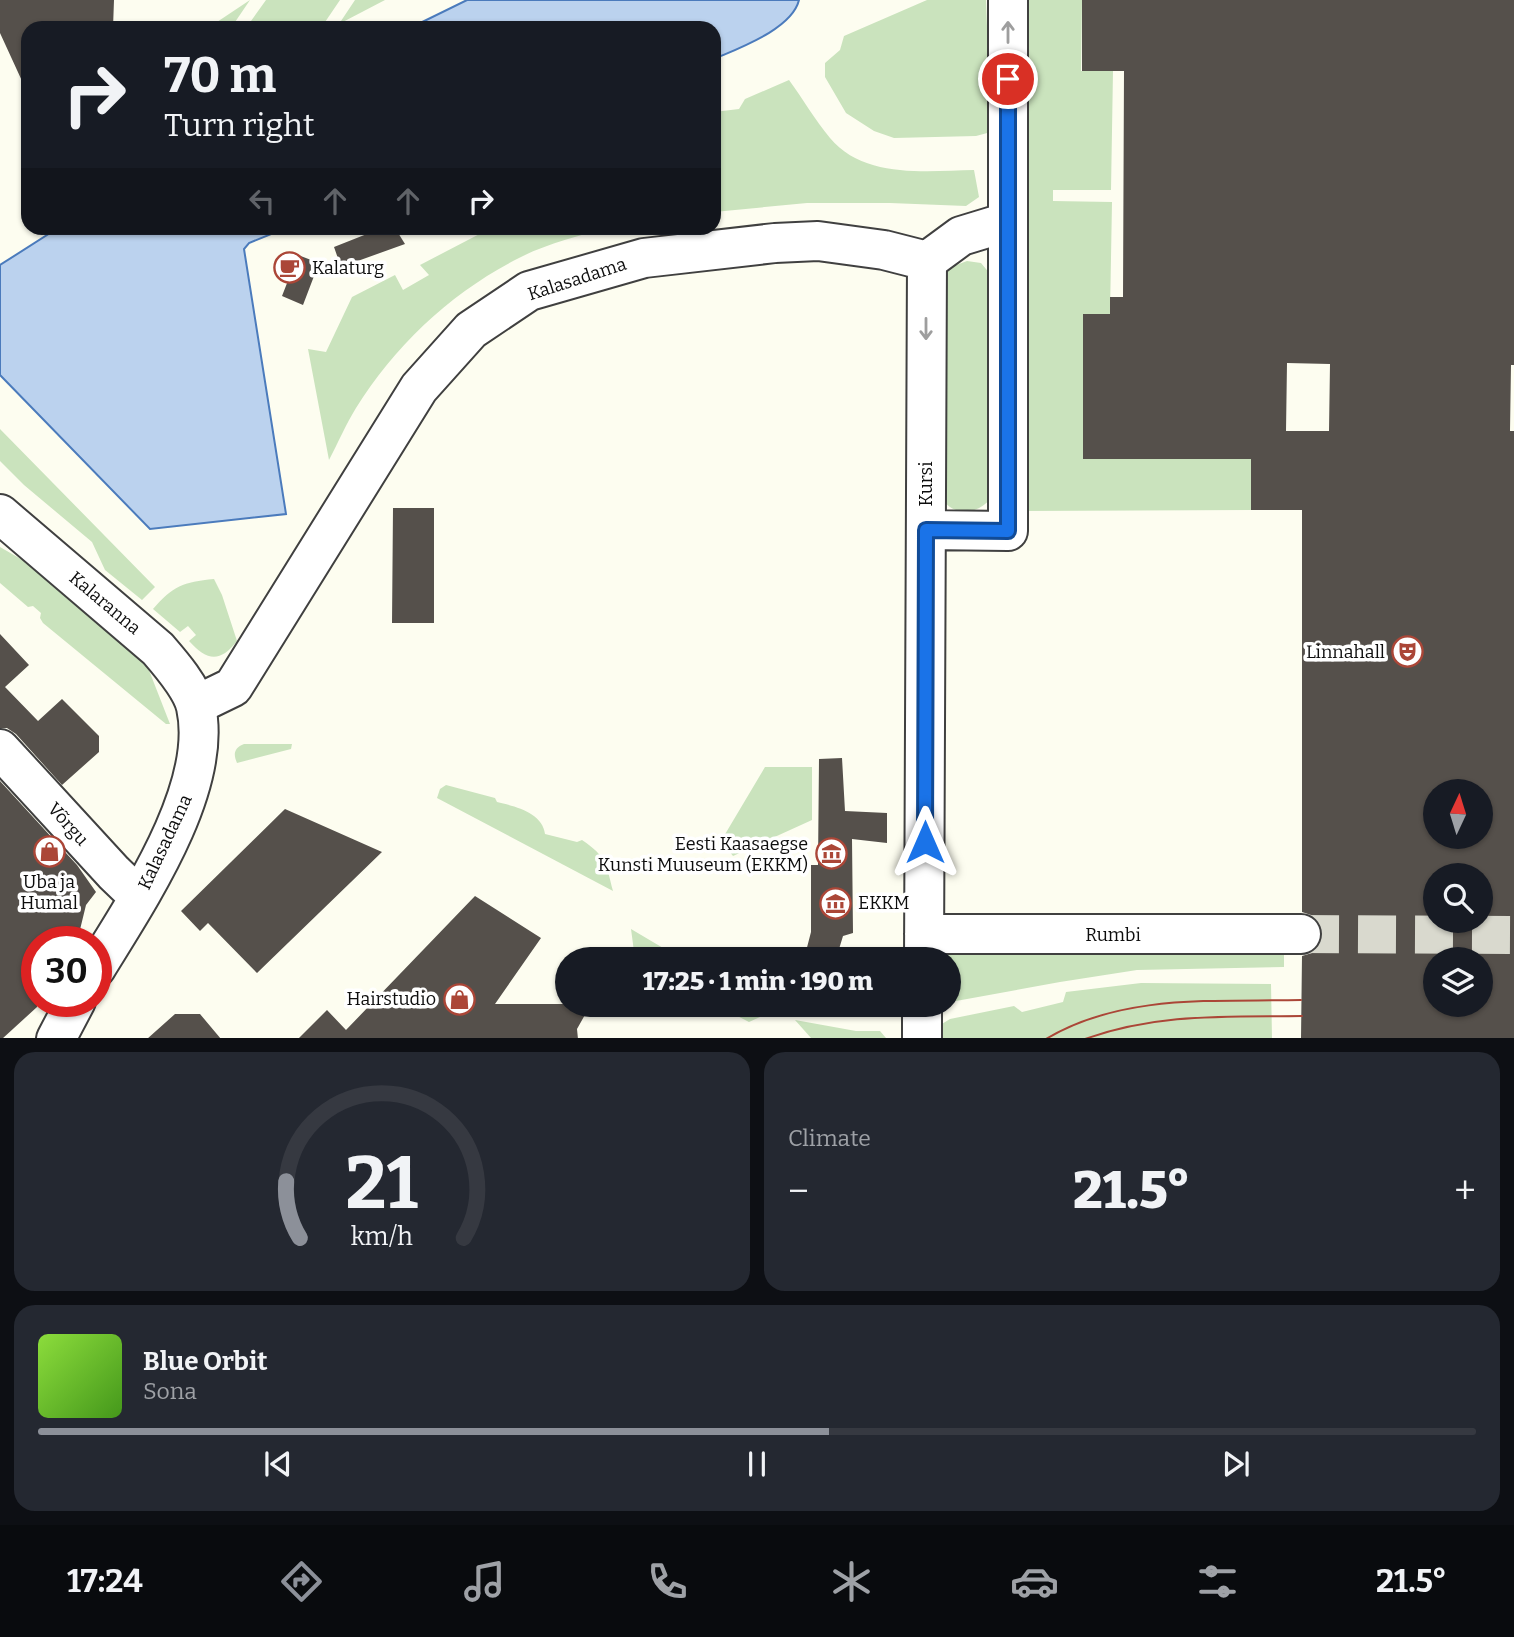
<!DOCTYPE html>
<meta charset="utf-8">
<style>
:root{--surface:#171b24;--page:#242831;--text:#f1f3f6;--muted:#9ea1a6;--line:#363941;--accent:#8c9099}
body{margin:0;font-family:Bitter,serif;background:var(--page);color:var(--text);height:100vh;display:flex;flex-direction:column;font-size:26px;white-space:nowrap}
*{box-sizing:border-box;margin:0}
p{font-size:23px;color:var(--muted)}
.icon{flex:none;width:38px;height:38px;fill:none;stroke:currentColor;stroke-width:2;stroke-linecap:round;stroke-linejoin:round}
.map{position:relative;height:1038px;overflow:hidden}
.sheet{display:flex;flex-direction:column;gap:14px;padding:14px;background:#0d0f14;flex:1}
.sheet>*{flex:none}
.guide{position:absolute;left:21px;top:21px;width:700px;height:214px;border-radius:21px;box-shadow:0 2px 5px #0004;background:#171b24;color:var(--text);overflow:hidden}
.needle{width:46px;rotate:4deg}
.controls{position:absolute;left:1423px;top:779px;display:grid;gap:14px}
.controls a{display:grid;place-items:center;width:70px;height:70px;border-radius:50%;background:var(--surface);box-shadow:0 2px 5px #0004;font-size:35px}
.speed{position:absolute;left:21px;top:926px;display:flex;gap:14px;font-size:35px;font-weight:700;text-align:center}
.speed>*{display:grid;place-content:center;width:91px;height:91px;border-radius:50%;background:var(--surface);box-shadow:0 2px 5px #0004;line-height:1}
.speed .limit{border:10px solid #d22;background:#fff;color:#111}
.pin{position:absolute;display:grid;place-items:center;width:60px;height:60px;color:#fff;margin:-30px;border:4px solid #fff;border-radius:50%;box-shadow:0 2px 7px #0007}
.me{position:absolute;width:77px;margin:-38px;rotate:0deg;stroke-linejoin:round;filter:drop-shadow(0 0 5px #0008)}
.turn{display:flex;align-items:center;gap:24px;height:147px;padding:0 28px;font-size:32px}
.turn .icon{width:91px;height:91px;stroke-width:2.5}
.turn b{display:block;font-size:49px;line-height:60px}
.lanes{display:flex;align-items:center;height:66px;padding:0 28px;background:#0003;justify-content:center;gap:35px;direction:ltr}
.lanes .off{opacity:.35}
.big{font-size:52px;font-weight:800;line-height:1.1}
.sheet .card{flex:1;display:flex;flex-direction:column;justify-content:center;gap:10px;min-width:0;padding:0 24px;border-radius:21px;background:var(--page)}
.sheet .dial{align-items:center;gap:0}
.dial svg{height:182px;overflow:visible;fill:none;stroke:var(--line);stroke-width:7;stroke-linecap:round;text-anchor:middle}
.dial text{fill:var(--text);stroke:none}
.song{display:flex;align-items:center;gap:21px}
.cover{width:84px;height:84px;border-radius:10px;background:linear-gradient(135deg,hsl(90 70% 55%),hsl(100 70% 35%))}
.played{height:7px;border-radius:4px;background:linear-gradient(90deg,var(--accent) 55%,var(--line) 55%)}
.keys{display:flex;justify-content:space-around;direction:ltr}
.heat{display:flex;justify-content:space-between;align-items:center;font-size:38px;direction:ltr}
.sheet .tiles{flex:1;display:grid;gap:14px;grid-template-columns:1fr 1fr}
.card:last-child{grid-column:span 2}
.trip{position:absolute;left:555px;top:947px;width:406px;height:70px;border-radius:35px;background:var(--surface);box-shadow:0 2px 5px #0004;font-weight:800;line-height:70px;text-align:center}
.menu{display:flex;height:112px;justify-content:space-around;align-items:center;background:#090b0e;color:var(--muted)}
.menu .icon{width:49px;height:49px}
.menu .active{color:var(--accent)}
.menu b{font-size:32px;color:var(--text)}
.map>svg:first-child{display:block}
.green{fill:#cae3bd}
.water{fill:#bbd2ee;stroke:#4b7bbc;stroke-width:2}
.building{fill:#55504b;fill-rule:evenodd}
.lines{fill:none;stroke-linecap:round;stroke-linejoin:round}
.minor-tunnel{stroke:#d9d9ce;stroke-width:38;stroke-dasharray:38 19;stroke-linecap:butt}
.minor-casing{stroke:#404040;stroke-width:42}
.minor{stroke:#fff;stroke-width:38}
.tram{stroke:#ab4637;stroke-width:2}
.oneway{stroke:#9e9e9e}
.route-casing{stroke:#114b97;stroke-width:18}
.route{stroke:#1a73e8;stroke-width:12}
.labels{text-anchor:middle;stroke-width:7;stroke-linejoin:round;paint-order:stroke}
.poi-label{font-size:18px;fill:#0d0d0d;stroke:#fff;text-anchor:end}
.street-label{font-size:18px;fill:#0d0d0d;stroke:#fff}
</style>
<div class="map">
<svg width="1514" height="1039" viewBox="0 0 1514 1039">
<rect width="100%" height="100%" fill="#fdfdf0"/>
<!-- green -->
<path class="green" d="M 250,0 L 231,28 L 208,28 Z
M 266,0 L 340,0 L 321,28 L 246,28 Z
M 355,0 L 385,0 L 339,24 Z
M 927,0 L 986,0 L 991,132 L 976,136 L 894,138 L 874,131 L 846,113 L 825,77 L 825,63 L 840,50 L 844,36 Z
M 1022,0 L 1082,0 L 1081,71 L 1113,71 L 1111,190 L 1053,190 L 1053,201 L 1112,202 L 1110,314 L 1083,315 L 1083,459 L 1251,459 L 1251,510 L 1023,511 Z
M 789,80 C 803,99 815,120 830,138 C 864,179 927,171 974,170 L 979,197 L 966,206 L 890,203 L 807,203 L 714,212 L 714,112 L 739,109 L 745,99 Z
M 491,228 L 609,228 C 580,235 546,244 519,258 C 453,291 395,345 356,408 C 346,424 338,443 329,460 L 308,349 L 326,352 L 352,297 L 395,275 L 403,290 L 429,275 L 420,265 Z
M 967,261 L 981,263 L 991,275 L 990,499 C 978,514 955,517 943,500 L 945,276 L 951,267 Z
M 0,429 L 155,587 L 142,600 L 105,570 L 92,542 L 24,485 L 0,461 Z
M 0,547 L 45,573 L 145,660 L 170,724 L 166,724 L 43,623 L 40,618 L 41,613 L 33,606 L 28,607 L 0,583 Z
M 214,579 L 222,595 L 237,641 C 220,663 207,661 189,641 L 196,635 L 188,626 L 180,632 L 153,609 C 173,586 183,582 214,579 Z
M 244,744 L 292,744 L 291,749 L 237,763 C 233,754 234,748 244,744 Z
M 765,767 L 812,767 L 812,820 L 733,856 L 721,841 Z
M 446,785 L 495,798 L 497,802 C 515,806 543,813 545,834 L 577,842 L 582,840 C 607,857 606,864 613,891 L 437,798 L 440,789 Z
M 631,929 L 680,958 L 681,959 L 635,959 Z
M 948,952 L 1284,954 L 1284,967 L 1137,970 L 1060,982 L 956,1001 L 949,1001 L 948,959 L 941,959 Z
M 1141,983 L 1271,984 L 1272,1038 L 937,1039 L 937,1027 L 950,1019 L 1014,1006 L 1022,1012 L 1063,1002 L 1066,992 Z
M 716,1005 L 754,1005 L 760,1017 L 749,1022 Z
M 795,1020 L 856,1031 L 880,1031 L 886,1038 L 811,1038 Z"/>
<!-- water -->
<path class="water" d="M 467,0 L 799,0 C 792,29 739,48 714,59 L 714,28 L 410,28 Z
M 58,228 L 286,228 L 249,243 L 244,249 L 286,514 L 150,529 L 0,375 L 0,265 Z"/>
<!-- building -->
<path class="building" d="M 0,0 L 114,0 L 113,28 L 28,28 L 28,94 L 0,33 Z
M 1082,0 L 1514,0 L 1514,365 L 1511,365 L 1510,431 L 1514,431 L 1514,1039 L 1301,1039 L 1302,956 L 1312,953 L 1320,945 L 1323,935 L 1320,923 L 1311,915 L 1302,912 L 1302,510 L 1251,510 L 1251,459 L 1083,459 L 1083,314 L 1110,314 L 1110,297 L 1123,297 L 1124,71 L 1082,71 ZM 1287,363 L 1330,364 L 1329,431 L 1286,431 ZM 1435,791 L 1480,791 L 1480,836 L 1435,836 ZM 1435,875 L 1480,875 L 1480,920 L 1435,920 ZM 1435,959 L 1480,959 L 1480,1004 L 1435,1004 Z
M 382,228 L 395,228 L 405,244 L 341,267 L 334,247 Z
M 298,255 L 319,263 L 303,305 L 282,296 Z
M 393,508 L 434,508 L 434,623 L 392,623 Z
M 0,634 L 29,665 L 5,687 L 38,721 L 62,699 L 99,736 L 99,752 L 62,785 L 16,734 L 7,728 L 0,728 Z
M 842,758 L 845,811 L 887,813 L 887,843 L 852,839 L 853,933 L 843,936 L 836,959 L 804,959 L 811,932 L 811,865 L 818,865 L 819,759 Z
M 0,781 L 77,865 L 96,892 L 86,905 L 77,942 L 37,942 L 37,1007 L 2,1039 L 0,1039 Z
M 285,809 L 382,852 L 257,973 L 208,923 L 200,931 L 181,911 Z
M 475,896 L 541,938 L 495,1004 L 591,1004 L 577,1029 L 578,1039 L 298,1039 L 327,1010 L 346,1030 Z
M 175,1014 L 200,1014 L 221,1039 L 147,1039 Z"/>
<g class="lines">
<!-- minor-tunnel -->
<path class="minor-tunnel" d="M 1301,934 L 1514,935"/>
<defs>
<path id="minor" d="M 927,261 L 961,236 L 1007,222
M 0,514 L 158,649 C 171,664 192,688 196,707 C 214,788 137,901 96,968
M 926,530 L 1008,531 L 1008,0
M 196,705 L 233,687 L 419,388 L 471,330 L 529,291 L 644,258 L 775,243 L 818,241 L 884,250 L 927,261
M 0,749 L 114,873 L 139,897
M 924,934 L 1301,934
M 924,959 L 927,261
M 922,1004 L 922,1039
M 56,1039 L 76,1001"/>
</defs>
<!-- minor casing -->
<use href="#minor" class="minor-casing"/>
<!-- minor -->
<use href="#minor" class="minor"/>
<!-- tram -->
<path class="tram" d="M 1046,1039 C 1123,993 1216,1002 1301,1000
M 1085,1039 C 1159,1013 1224,1017 1302,1016"/>
</g>
<!-- one-way arrows -->
<defs><path id="oneway-shaft" d="M-6 0H5M1.5-3L5.5 0L1.5 3" fill="none" stroke-width="1.6" stroke-linecap="round" stroke-linejoin="round" transform="scale(1.75)"/></defs>
<g class="oneway">
<use href="#oneway-shaft" transform="translate(1008 32) rotate(-90)"/>
<use href="#oneway-shaft" transform="translate(926 329) rotate(90)"/>
</g>
<g class="lines">
<defs>
<path id="route" d="M 925,842 L 926,530 L 1008,531 L 1008,79"/>
</defs>
<!-- route casing -->
<use href="#route" class="route-casing"/>
<!-- route -->
<use href="#route" class="route"/>
</g>
<!-- icons -->
<defs>
<symbol id="cafe-ring" viewBox="-11 -11 22 22"><circle r="9.5" fill="#fff" stroke="#ab4637" stroke-width="1.5"/><path d="M-5.5-4.5H6V0H3Q3 3.5 0 3.5H-2.5Q-5.5 3.5-5.5 0ZM3-3.2v2h1.7v-2ZM-6 4.5H4V6H-6Z" fill="#ab4637"/></symbol>
<symbol id="theatre-ring" viewBox="-11 -11 22 22"><circle r="9.5" fill="#fff" stroke="#ab4637" stroke-width="1.5"/><path d="M-5-5.5Q0-4 5-5.5V0Q5 5 0 6Q-5 5-5 0ZM-3.3-2.5H-1v1.5H-3.3ZM1-2.5H3.3v1.5H1ZM-2.8 1Q0 5.5 2.8 1Z" fill="#ab4637"/></symbol>
<symbol id="shop-ring" viewBox="-11 -11 22 22"><circle r="9.5" fill="#fff" stroke="#ab4637" stroke-width="1.5"/><path d="M-5-2.5h2.3a2.7 3.5 0 0 1 5.4 0H5L5.5 6h-11ZM-1.5-2.5h3a1.5 2.3 0 0 0-3 0Z" fill="#ab4637"/></symbol>
<symbol id="museum-ring" viewBox="-11 -11 22 22"><circle r="9.5" fill="#fff" stroke="#ab4637" stroke-width="1.5"/><path d="M0-6L6-3V-2H-6V-3ZM-5-1h2V3h-2ZM-1-1h2V3h-2ZM3-1h2V3H3ZM-6 4H6V6H-6Z" fill="#ab4637"/></symbol>
</defs>
<g fill-rule="evenodd">
<use href="#cafe-ring" x="272" y="250" width="35" height="35"/>
<use href="#theatre-ring" x="1390" y="634" width="35" height="35"/>
<use href="#shop-ring" x="32" y="834" width="35" height="35"/>
<use href="#museum-ring" x="814" y="836" width="35" height="35"/>
<use href="#museum-ring" x="818" y="886" width="35" height="35"/>
<use href="#shop-ring" x="442" y="982" width="35" height="35"/>
</g>
<g class="labels">
<!-- poi labels -->
<g class="poi-label">
<text x="312" y="274" text-anchor="start">Kalaturg</text>
<text x="1385" y="658">Linnahall</text>
<text x="808" y="850">Eesti Kaasaegse<tspan x="808" dy="21">Kunsti Muuseum (EKKM)</tspan></text>
<text x="49" y="888" text-anchor="middle">Uba ja<tspan x="49" dy="21">Humal</tspan></text>
<text x="858" y="909" text-anchor="start">EKKM</text>
<text x="436" y="1005">Hairstudio</text>
</g>
<!-- street labels -->
<g class="street-label">
<text transform="translate(577 279) rotate(-18)" y="6">Kalasadama</text>
<text transform="translate(926 484) rotate(-90)" y="6">Kursi</text>
<text transform="translate(105 603) rotate(40)" y="6">Kalaranna</text>
<text transform="translate(68 824) rotate(48)" y="6">Võrgu</text>
<text transform="translate(165 842) rotate(-65)" y="6">Kalasadama</text>
<text x="1113" y="941">Rumbi</text>
</g>
</g>
</svg>
<div class="controls">
<a><svg class="needle" viewBox="-14 -14 28 28"><path d="M0-13l5 13h-10z" fill="#e53935"/><path d="M0 13l5-13h-10z" fill="#9ea1a6"/></svg></a>
<a><svg class="icon" aria-label="search" viewBox="0 0 24 24"><circle cx="10" cy="10" r="6"/><path d="M15 15l6 6"/></svg></a>
<a><svg class="icon" aria-label="layers" viewBox="0 0 24 24"><path d="M12 4l9 5-9 5-9-5zM3 14l9 5 9-5"/></svg></a>
</div>
<div class="speed"><div class="limit">30</div></div>
<div class="pin" style="left:1008px;top:79px;background:#d93025"><svg class="icon" aria-label="arrive" viewBox="0 0 24 24"><path d="M6 21V4h12l-3 4 3 4H6"/></svg></div>
<svg class="me" style="left:925px;top:842px" viewBox="-20 -20 40 40"><path d="M0-17L14 15 0 8-14 15z" fill="#1a73e8" stroke="#fff" stroke-width="4"/></svg>
<div class="trip">17:25 · 1 min · 190 m</div>
<div class="guide">
<div class="turn"><svg class="icon" aria-label="right" viewBox="0 0 24 24"><path d="M7 20v-9h11M14 6l5 5-5 5"/></svg><div><b>70 m</b>Turn right</div></div>
<div class="lanes"><svg class="icon off" aria-label="left" viewBox="0 0 24 24"><path d="M17 20v-9H6M10 6l-5 5 5 5"/></svg><svg class="icon off" aria-label="ahead" viewBox="0 0 24 24"><path d="M12 20V5M6 11l6-6 6 6"/></svg><svg class="icon off" aria-label="ahead" viewBox="0 0 24 24"><path d="M12 20V5M6 11l6-6 6 6"/></svg><svg class="icon" aria-label="right" viewBox="0 0 24 24"><path d="M7 20v-9h11M14 6l5 5-5 5"/></svg></div>
</div>
</div>
<section class="sheet">
<div class="tiles">
<div class="card dial"><svg viewBox="0 0 100 80">
<path d="M14 69A42 42 0 1 1 86 69"/>
<path d="M14 69A42 42 0 0 1 8 44" stroke="#8c9099"/>
<text x="50" y="56" font-size="32" font-weight="700">21</text>
<text x="50" y="72" font-size="11">km/h</text>
</svg></div>
<div class="card"><p>Climate</p>
<div class="heat"><a>−</a><b class="big">21.5°</b><a>+</a></div>
</div>
<div class="card">
<div class="song"><i class="cover"></i><div><b>Blue Orbit</b><p>Sona</p></div></div>
<div class="played"></div>
<div class="keys"><svg class="icon" aria-label="previous" viewBox="0 0 24 24"><path d="M18 5L8 12l10 7zM5 5v14"/></svg><svg class="icon" aria-label="pause" viewBox="0 0 24 24"><path d="M8 5v14M16 5v14"/></svg><svg class="icon" aria-label="next" viewBox="0 0 24 24"><path d="M6 5l10 7-10 7zM19 5v14"/></svg></div>
</div>
</div>
</section>
<nav class="menu">
<b>17:24</b>
<svg class="icon active" aria-label="directions" viewBox="0 0 24 24"><path d="M12 3l9 9-9 9-9-9zM9 14v-3h6M13 9l2 2-2 2"/></svg>
<svg class="icon" aria-label="music" viewBox="0 0 24 24"><path d="M9 18V5l10-2v13"/><circle cx="6" cy="18" r="3"/><circle cx="16" cy="16" r="3"/></svg>
<svg class="icon" aria-label="phone" viewBox="0 0 24 24"><path d="M5 4h4l2 5-3 2q2 4 5 5l2-3 5 2v4C11 20 4 13 5 4z"/></svg>
<svg class="icon" aria-label="climate" viewBox="0 0 24 24"><path d="M12 3v18M4 7l16 10M4 17L20 7"/></svg>
<svg class="icon" aria-label="car" viewBox="0 0 24 24"><path d="M5 17H2v-5l4-1 3-4h7l3 4 3 1v5h-3M9 17h6M6 11h13"/><circle cx="7" cy="17" r="2"/><circle cx="17" cy="17" r="2"/></svg>
<svg class="icon" aria-label="filters" viewBox="0 0 24 24"><path d="M4 7h16M4 17h16"/><circle cx="9" cy="7" r="2"/><circle cx="15" cy="17" r="2"/></svg>
<b>21.5°</b>
</nav>
